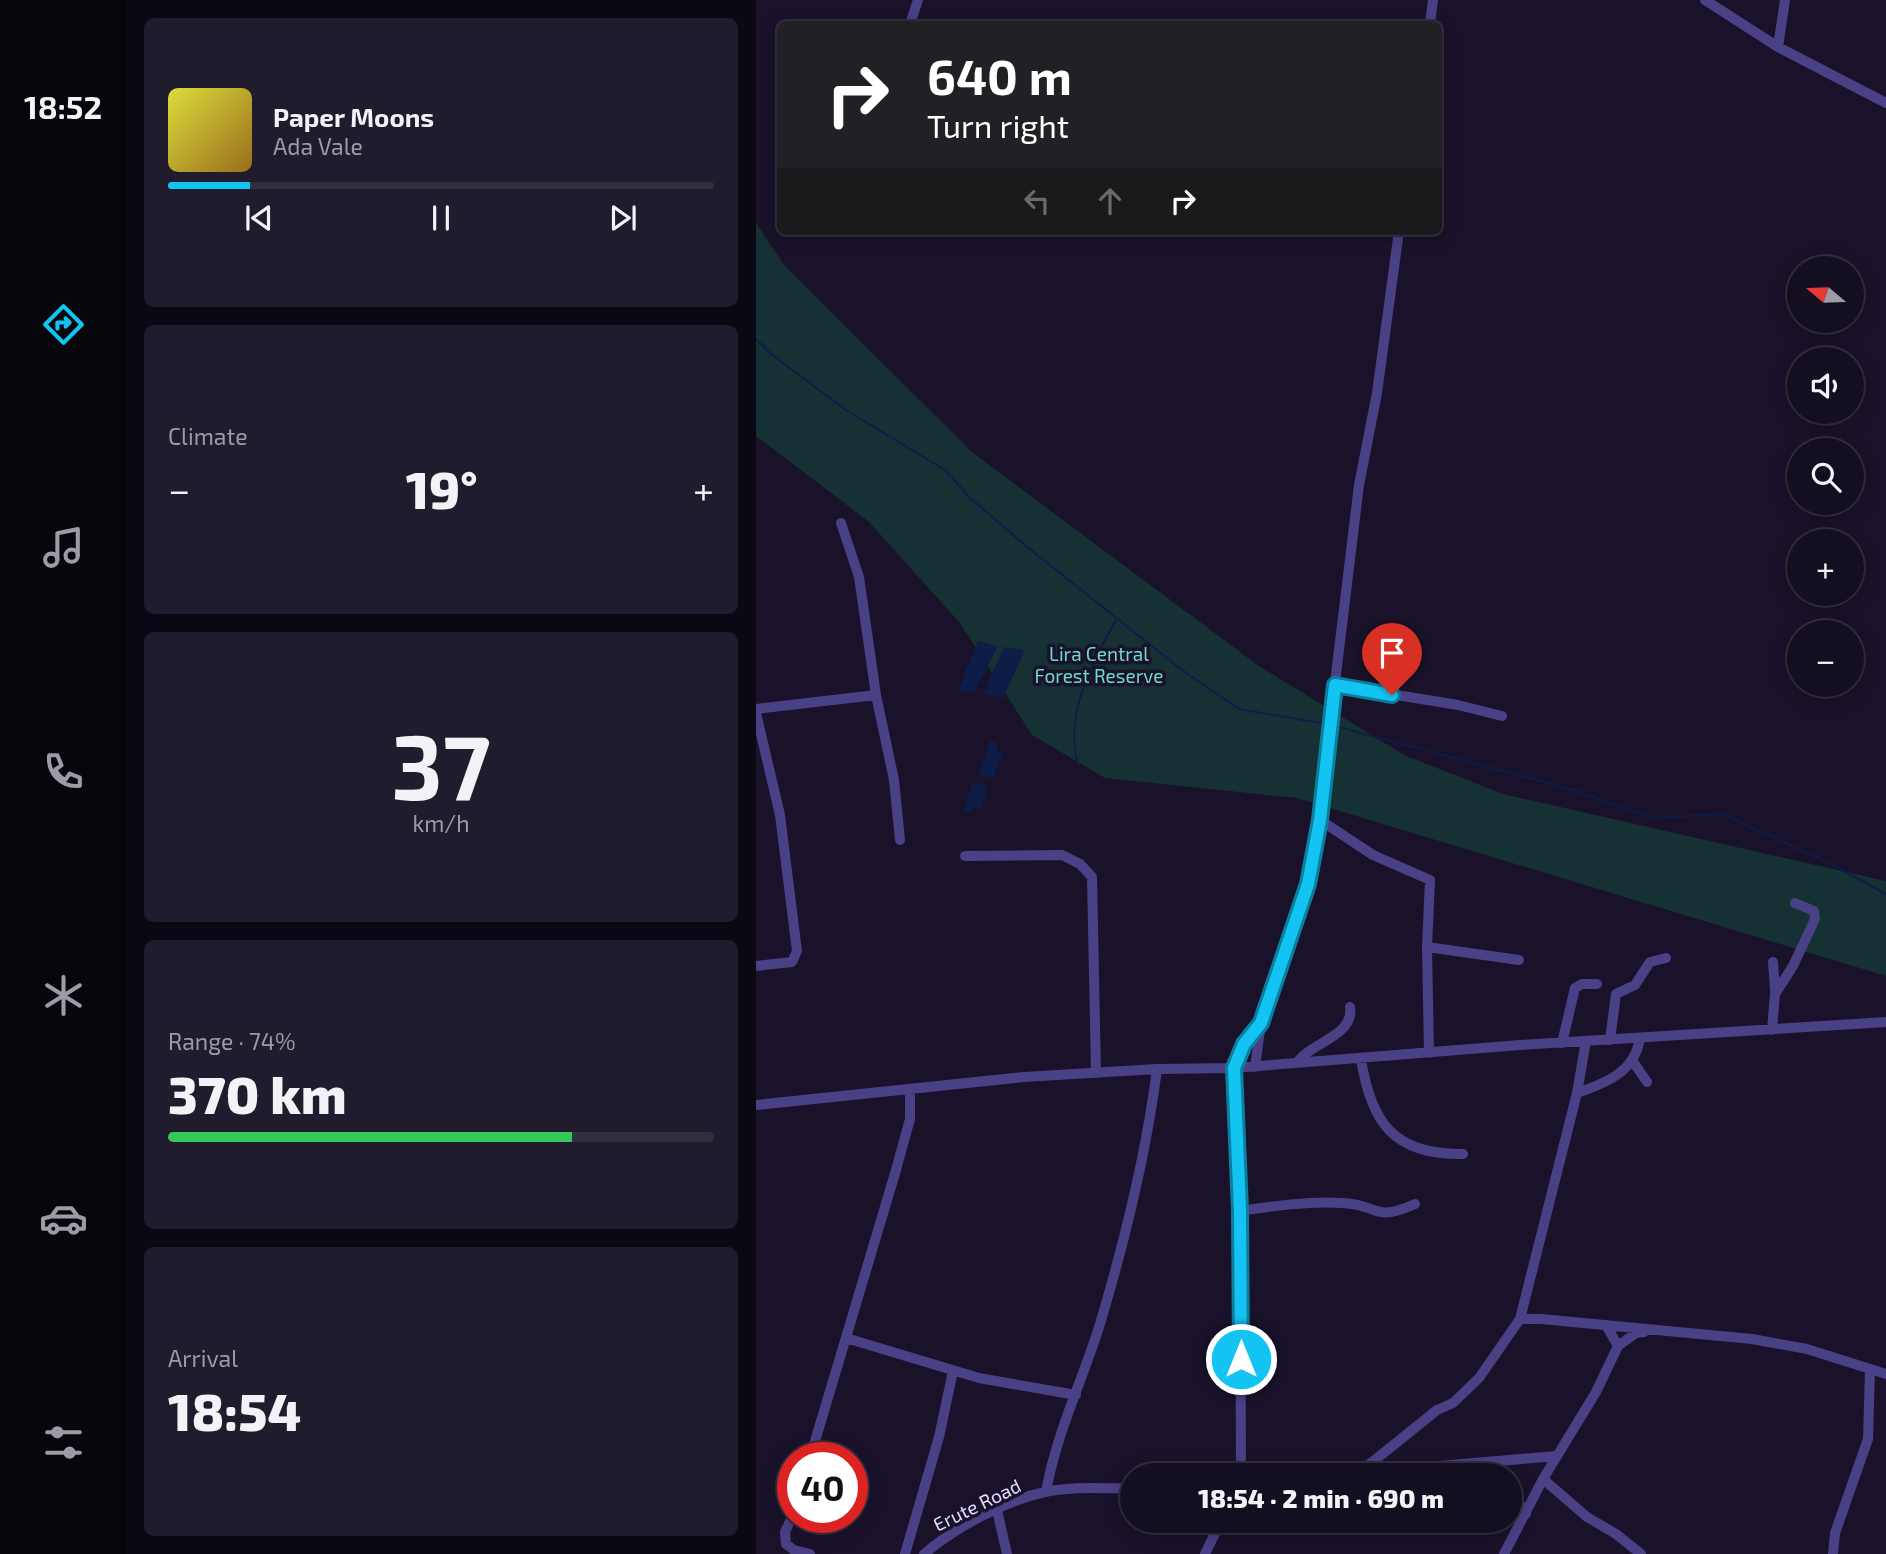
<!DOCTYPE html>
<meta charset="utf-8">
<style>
:root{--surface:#130e20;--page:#201c2d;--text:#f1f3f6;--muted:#9d9ca5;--line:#322e3e;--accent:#13c4f3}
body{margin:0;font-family:"Exo 2",sans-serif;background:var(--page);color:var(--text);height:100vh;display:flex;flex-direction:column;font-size:26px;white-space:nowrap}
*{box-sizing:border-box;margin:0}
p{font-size:23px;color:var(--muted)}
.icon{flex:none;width:38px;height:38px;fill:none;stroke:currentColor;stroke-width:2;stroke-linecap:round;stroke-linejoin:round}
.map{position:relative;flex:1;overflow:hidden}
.panel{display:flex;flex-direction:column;gap:18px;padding:18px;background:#0a0812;width:630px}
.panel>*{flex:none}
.guide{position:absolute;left:21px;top:21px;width:665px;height:214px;border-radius:10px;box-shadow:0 4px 18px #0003,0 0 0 2px var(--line);background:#202124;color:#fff;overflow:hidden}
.needle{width:46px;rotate:289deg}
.controls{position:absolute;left:1031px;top:256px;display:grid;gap:14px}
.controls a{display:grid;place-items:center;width:77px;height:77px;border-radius:50%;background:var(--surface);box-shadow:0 4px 18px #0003,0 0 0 2px var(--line);font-size:35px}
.speed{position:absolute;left:21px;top:1442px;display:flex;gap:14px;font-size:35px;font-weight:700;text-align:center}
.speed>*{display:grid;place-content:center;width:91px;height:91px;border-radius:50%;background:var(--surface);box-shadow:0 4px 18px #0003,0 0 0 2px var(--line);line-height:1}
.speed .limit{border:10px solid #d22;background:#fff;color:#111}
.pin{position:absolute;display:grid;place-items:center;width:60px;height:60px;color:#fff;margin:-72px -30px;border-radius:50% 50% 50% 0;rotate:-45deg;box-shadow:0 0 7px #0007}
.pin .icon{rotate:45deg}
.me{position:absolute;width:77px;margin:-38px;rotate:0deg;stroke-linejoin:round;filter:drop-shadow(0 0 5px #0008)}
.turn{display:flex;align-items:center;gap:24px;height:147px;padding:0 35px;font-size:32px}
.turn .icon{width:91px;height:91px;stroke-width:2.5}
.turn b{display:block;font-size:49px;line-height:60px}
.lanes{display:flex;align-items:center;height:66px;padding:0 35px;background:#0003;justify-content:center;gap:35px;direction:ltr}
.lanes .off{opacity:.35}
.big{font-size:52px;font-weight:800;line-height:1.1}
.panel .card{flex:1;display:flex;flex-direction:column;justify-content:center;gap:10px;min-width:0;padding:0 24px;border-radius:10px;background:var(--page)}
.panel .dial{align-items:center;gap:0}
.dial b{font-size:91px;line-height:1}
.song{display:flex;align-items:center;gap:21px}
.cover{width:84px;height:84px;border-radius:10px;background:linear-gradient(135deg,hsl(60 70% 55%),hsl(40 70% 35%))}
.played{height:7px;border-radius:4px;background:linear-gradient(90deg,var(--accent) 15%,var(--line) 15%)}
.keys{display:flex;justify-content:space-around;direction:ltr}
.heat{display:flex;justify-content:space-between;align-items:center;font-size:38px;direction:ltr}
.charge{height:10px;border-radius:5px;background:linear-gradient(90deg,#34c759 74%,var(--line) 0)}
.trip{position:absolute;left:364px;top:1463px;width:402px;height:70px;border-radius:35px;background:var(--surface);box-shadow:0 4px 18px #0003,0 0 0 2px var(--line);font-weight:800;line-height:70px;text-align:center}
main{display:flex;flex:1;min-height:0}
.tab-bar{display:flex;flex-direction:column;width:126px;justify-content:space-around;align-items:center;background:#08060d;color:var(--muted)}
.tab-bar .icon{width:49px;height:49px}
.tab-bar .selected{color:var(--accent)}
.tab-bar b{font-size:32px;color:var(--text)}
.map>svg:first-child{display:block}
.green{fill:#163134}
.water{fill:#0e1d47}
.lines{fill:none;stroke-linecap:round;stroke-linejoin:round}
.stream{stroke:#0e1d47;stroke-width:2}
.minor{stroke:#4a4086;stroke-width:10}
.route-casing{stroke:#0c7f9e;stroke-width:18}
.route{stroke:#13c4f3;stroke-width:12}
.labels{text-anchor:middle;stroke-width:7;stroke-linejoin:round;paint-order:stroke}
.park-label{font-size:19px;fill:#6bdbcb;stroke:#19122a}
.street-label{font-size:19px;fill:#e4ddfd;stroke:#19122a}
</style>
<main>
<nav class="tab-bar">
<b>18:52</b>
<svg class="icon selected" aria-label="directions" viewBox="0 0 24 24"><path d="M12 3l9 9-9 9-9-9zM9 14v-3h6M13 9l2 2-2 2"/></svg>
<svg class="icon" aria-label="music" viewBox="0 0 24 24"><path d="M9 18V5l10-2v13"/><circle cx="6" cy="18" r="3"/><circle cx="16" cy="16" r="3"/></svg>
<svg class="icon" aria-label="phone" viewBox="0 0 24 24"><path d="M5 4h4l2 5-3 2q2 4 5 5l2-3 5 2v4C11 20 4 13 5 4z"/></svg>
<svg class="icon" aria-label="climate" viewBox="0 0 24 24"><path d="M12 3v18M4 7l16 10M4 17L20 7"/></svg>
<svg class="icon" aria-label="car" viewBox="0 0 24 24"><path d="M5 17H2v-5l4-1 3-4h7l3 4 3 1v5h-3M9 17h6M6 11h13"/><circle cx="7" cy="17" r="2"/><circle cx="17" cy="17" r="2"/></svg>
<svg class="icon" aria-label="filters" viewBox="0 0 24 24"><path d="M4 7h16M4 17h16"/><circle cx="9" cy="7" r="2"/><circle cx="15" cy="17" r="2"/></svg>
</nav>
<section class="panel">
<div class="card">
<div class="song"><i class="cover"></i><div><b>Paper Moons</b><p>Ada Vale</p></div></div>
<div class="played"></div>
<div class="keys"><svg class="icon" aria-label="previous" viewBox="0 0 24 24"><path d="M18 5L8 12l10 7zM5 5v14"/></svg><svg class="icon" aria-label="pause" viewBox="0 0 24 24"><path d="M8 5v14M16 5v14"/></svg><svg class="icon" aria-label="next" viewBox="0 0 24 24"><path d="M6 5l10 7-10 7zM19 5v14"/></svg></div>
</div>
<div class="card"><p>Climate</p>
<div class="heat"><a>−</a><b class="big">19°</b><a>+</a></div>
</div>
<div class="card dial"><b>37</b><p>km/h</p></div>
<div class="card"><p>Range · 74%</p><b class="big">370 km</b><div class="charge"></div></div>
<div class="card"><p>Arrival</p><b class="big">18:54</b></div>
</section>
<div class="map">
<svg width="1130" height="1554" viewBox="0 0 1130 1554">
<rect width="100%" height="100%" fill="#19122a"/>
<!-- green -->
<path class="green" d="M 0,223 L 28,265 L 217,453 L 503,666 L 648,755 L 747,794 L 1130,881 L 1130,976 L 541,798 L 349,778 L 276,735 L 204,623 L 112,521 L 0,436 Z"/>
<!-- water -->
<path class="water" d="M 222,641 L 242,646 L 218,693 L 202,690 Z
M 248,647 L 269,650 L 247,698 L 227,694 Z
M 234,741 L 242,743 L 240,750 L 246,753 L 237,779 L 222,774 Z
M 217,782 L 232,786 L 225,808 L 218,808 L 214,813 L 208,809 Z"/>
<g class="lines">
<!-- stream -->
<path class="stream" d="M 0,339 L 15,354 L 90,410 L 189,470 L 214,498 L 270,546 L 426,670 L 483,709 L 570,724
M 579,726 L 818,790 L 896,818 L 967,814 L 1075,864 L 1130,894
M 322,764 C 308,715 336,662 360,620"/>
<!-- minor -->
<path class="minor" d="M 949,0 L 1022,47 L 1130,103
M 154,24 L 162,0
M 674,24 L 677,0
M 1022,47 L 1029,0
M 579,685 L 702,705 L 746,716
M 120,695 L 138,780 L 144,840
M 0,709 L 120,695 L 103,577 L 85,523
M 0,713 L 24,815 L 41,951 L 36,962 L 0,966
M 564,820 L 617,855 L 674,880 L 671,947 L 673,1053
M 209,856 L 306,855 L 324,864 L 336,877 L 340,1073
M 671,947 L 763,960
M 1017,962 L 1019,990
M 1016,1030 L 1019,994 L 1037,966 L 1059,919 L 1058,911 L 1039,903
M 854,1040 L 860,994 L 879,985 L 894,962 L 910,958
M 806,1043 L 819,988 L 826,984 L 841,984
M 605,1059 C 615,1123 638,1155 707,1154
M 876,1060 L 891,1082
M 541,1063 C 553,1043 599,1036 594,1007
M 499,1067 L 505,1023 L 540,926 L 557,864 L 603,485 L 621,393 L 643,231
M 821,1093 L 830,1041
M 0,1105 L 268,1077 L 401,1069 L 478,1068 L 764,1045 L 1130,1022
M 484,1211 C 518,1206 552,1201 587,1203 C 625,1205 616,1223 659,1204
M 764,1319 L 821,1093 C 850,1083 879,1072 884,1038
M 850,1325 L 862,1346
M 90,1338 L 223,1378 L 320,1395
M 54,1458 L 140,1170 L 154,1119 L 154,1089
M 735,1462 L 745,1475
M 604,1472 L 681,1410 L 697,1403 L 723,1378 L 764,1319 L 785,1319 L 996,1339 L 1051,1349 L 1130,1374
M 485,1475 L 484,1211 L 478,1068 L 488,1044 L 503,1025
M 578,1475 L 801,1456
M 787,1479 L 831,1517 L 860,1534 L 885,1554
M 754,1489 L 770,1514
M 290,1492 C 300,1434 327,1379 344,1324 C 369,1240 390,1156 401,1069
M 241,1510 L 251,1554
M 37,1515 L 29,1532 L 30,1544 L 38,1550 L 54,1554
M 149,1554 L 183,1437 L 197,1371
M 168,1554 C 200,1527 248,1501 289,1492 C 316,1486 348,1489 376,1488
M 449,1554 L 465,1521
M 748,1554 L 787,1479 L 840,1392 L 862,1346 L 880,1333 L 888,1332
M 1077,1554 L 1079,1533 L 1112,1439 L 1114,1369"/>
</g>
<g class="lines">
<defs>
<path id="route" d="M 485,1359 L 484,1211 L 478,1068 L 488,1044 L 505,1023 L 552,884 L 564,820 L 579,685 L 636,695"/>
</defs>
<!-- route casing -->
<use href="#route" class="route-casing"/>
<!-- route -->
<use href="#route" class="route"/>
</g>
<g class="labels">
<!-- park labels -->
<g class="park-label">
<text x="343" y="661">Lira Central<tspan x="343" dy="22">Forest Reserve</tspan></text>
</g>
<!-- street labels -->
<g class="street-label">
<text transform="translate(221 1505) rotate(-26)" y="7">Erute Road</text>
</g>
</g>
</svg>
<div class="controls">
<a><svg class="needle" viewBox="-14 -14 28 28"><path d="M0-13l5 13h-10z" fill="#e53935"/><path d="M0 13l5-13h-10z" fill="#9d9ca5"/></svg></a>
<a><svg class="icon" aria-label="sound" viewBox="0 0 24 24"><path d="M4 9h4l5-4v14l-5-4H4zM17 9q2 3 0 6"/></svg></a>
<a><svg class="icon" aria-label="search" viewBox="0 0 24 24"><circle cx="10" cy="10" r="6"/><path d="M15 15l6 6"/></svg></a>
<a>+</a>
<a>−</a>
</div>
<div class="speed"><div class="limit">40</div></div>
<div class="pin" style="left:636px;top:695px;background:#d93025"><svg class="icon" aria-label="arrive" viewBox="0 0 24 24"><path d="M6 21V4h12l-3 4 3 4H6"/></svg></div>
<svg class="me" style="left:485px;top:1359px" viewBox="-20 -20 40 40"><circle r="17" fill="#13c4f3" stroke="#fff" stroke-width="3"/><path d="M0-11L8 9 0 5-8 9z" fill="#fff"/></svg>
<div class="trip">18:54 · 2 min · 690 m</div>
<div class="guide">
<div class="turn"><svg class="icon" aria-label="right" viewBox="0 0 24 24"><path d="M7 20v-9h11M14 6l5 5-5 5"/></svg><div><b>640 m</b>Turn right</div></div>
<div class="lanes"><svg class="icon off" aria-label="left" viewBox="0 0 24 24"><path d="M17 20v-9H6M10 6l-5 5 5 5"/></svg><svg class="icon off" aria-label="ahead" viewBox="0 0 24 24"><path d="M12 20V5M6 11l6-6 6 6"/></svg><svg class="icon" aria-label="right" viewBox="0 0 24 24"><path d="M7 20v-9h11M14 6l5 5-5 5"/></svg></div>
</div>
</div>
</main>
